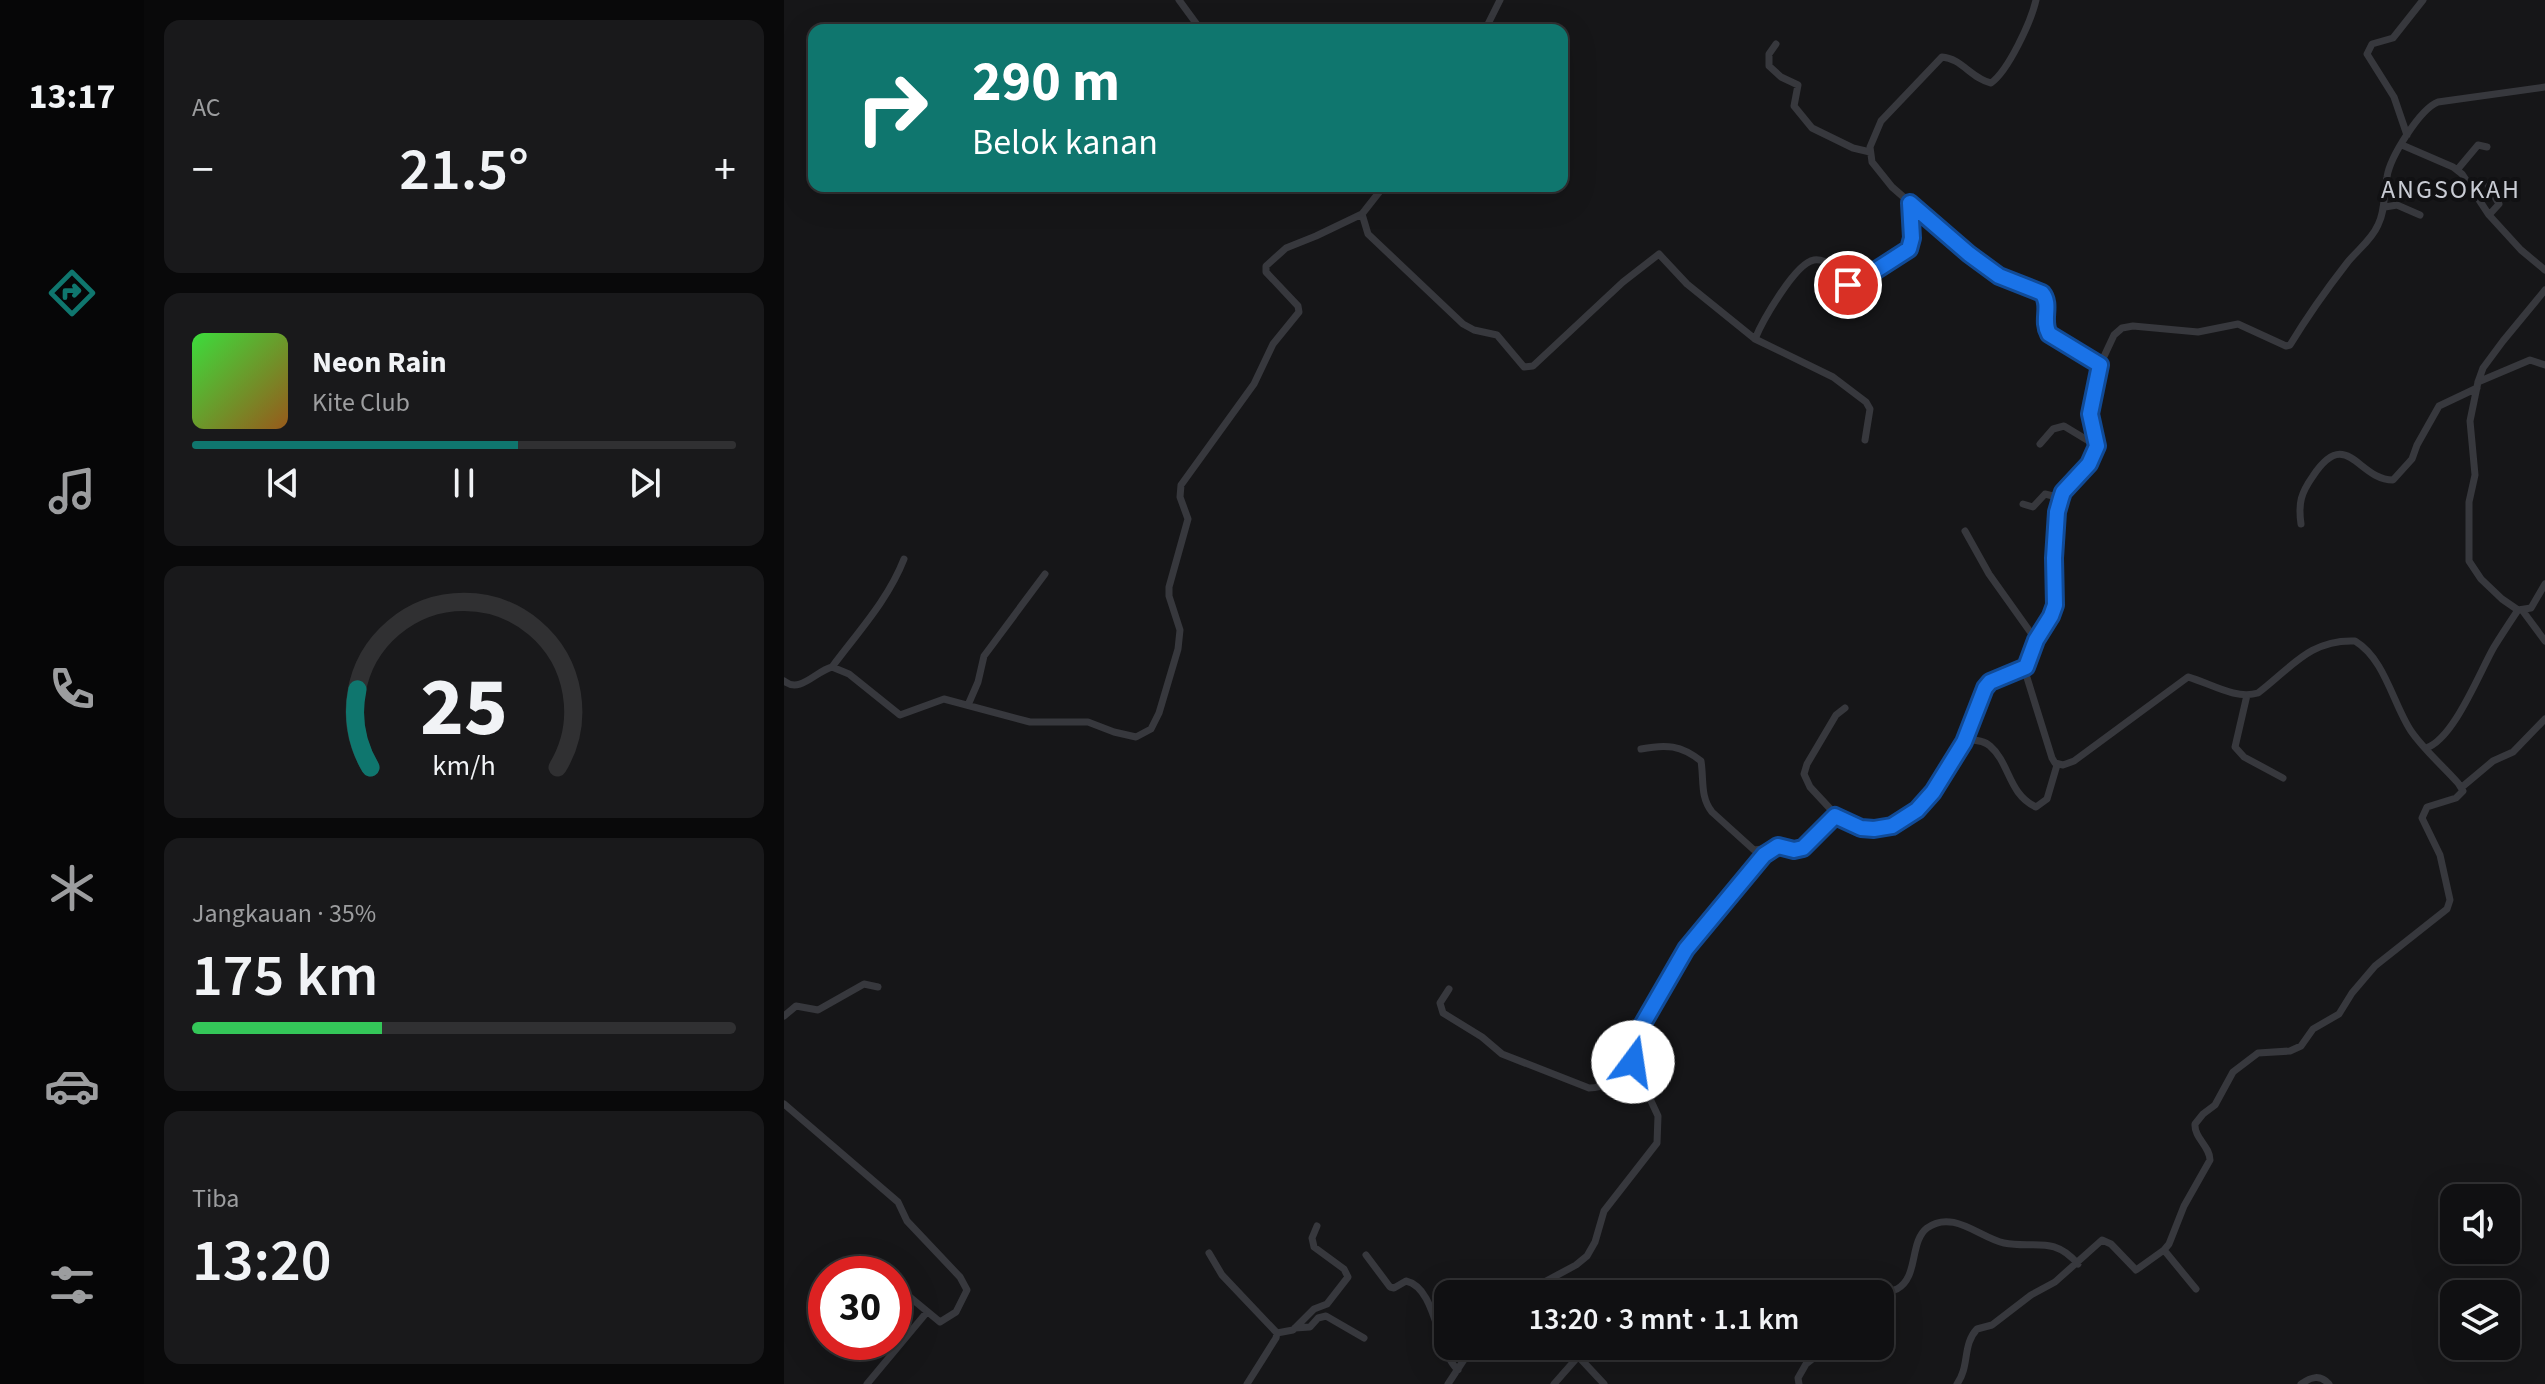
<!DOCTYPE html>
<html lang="id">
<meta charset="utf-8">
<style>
:root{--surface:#101012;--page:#19191b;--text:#f1f3f6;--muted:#9c9d9f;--line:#303032;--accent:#0f766e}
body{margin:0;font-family:"Source Sans 3",sans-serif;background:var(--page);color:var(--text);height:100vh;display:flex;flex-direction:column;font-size:30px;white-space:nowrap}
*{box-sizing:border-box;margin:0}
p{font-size:26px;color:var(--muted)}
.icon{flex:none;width:44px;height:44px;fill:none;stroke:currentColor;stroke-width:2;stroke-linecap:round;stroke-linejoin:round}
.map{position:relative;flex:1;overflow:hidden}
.panel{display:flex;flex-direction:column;gap:20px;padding:20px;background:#09090a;width:640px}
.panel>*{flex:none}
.hud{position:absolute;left:24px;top:24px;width:760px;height:168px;border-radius:16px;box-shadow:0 8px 32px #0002,0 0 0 2px var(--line);background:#0f766e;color:#fff;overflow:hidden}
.controls{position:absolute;left:1656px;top:1184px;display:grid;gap:16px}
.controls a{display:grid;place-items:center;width:80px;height:80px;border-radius:16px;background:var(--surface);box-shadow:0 8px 32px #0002,0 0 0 2px var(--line);font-size:40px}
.speed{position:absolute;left:24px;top:1256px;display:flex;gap:16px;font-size:40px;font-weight:700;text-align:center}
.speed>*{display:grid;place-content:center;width:104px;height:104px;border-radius:50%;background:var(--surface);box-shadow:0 8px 32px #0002,0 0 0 2px var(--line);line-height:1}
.speed .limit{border:12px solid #d22;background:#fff;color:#111}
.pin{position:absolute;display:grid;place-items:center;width:68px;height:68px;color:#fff;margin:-34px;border:4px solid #fff;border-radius:50%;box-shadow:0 2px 8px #0007}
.me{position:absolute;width:88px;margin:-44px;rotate:14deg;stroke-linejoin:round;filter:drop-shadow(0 0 6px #0008)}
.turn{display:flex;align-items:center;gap:28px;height:168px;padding:0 32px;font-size:36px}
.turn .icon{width:104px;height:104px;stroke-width:2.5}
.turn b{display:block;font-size:56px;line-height:68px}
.big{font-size:60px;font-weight:600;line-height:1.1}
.panel .card{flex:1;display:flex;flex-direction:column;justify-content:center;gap:12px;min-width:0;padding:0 28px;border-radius:16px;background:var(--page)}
.panel .dial{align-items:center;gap:0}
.dial svg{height:208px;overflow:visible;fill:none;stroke:var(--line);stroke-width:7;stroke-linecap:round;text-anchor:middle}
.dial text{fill:var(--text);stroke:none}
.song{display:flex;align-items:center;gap:24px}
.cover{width:96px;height:96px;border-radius:12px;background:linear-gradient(135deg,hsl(120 70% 55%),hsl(30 70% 35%))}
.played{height:8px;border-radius:4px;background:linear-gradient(90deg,var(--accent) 60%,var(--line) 60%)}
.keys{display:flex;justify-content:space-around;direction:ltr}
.heat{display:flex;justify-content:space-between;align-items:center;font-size:44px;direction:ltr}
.charge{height:12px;border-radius:6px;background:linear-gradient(90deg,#34c759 35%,var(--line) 0)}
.trip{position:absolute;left:650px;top:1280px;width:460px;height:80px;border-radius:16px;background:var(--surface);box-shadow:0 8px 32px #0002,0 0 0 2px var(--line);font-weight:600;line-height:80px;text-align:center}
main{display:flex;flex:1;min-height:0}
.tab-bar{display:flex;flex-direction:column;width:144px;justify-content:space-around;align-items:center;background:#060607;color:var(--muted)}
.tab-bar .icon{width:56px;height:56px}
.tab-bar .active{color:var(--accent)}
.tab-bar b{font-size:36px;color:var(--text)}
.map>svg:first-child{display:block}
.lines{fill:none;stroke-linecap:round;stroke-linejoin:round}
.street{stroke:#37383d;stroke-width:7}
.route-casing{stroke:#114b97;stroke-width:20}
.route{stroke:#1a73e8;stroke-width:14}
.labels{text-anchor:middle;stroke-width:8;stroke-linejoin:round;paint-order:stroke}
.quarter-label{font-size:26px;letter-spacing:2px;fill:#c9ccd4;stroke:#111113}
</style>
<main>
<nav class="tab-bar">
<b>13:17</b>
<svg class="icon active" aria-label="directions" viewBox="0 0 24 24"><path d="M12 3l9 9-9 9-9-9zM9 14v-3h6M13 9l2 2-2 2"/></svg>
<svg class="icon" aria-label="music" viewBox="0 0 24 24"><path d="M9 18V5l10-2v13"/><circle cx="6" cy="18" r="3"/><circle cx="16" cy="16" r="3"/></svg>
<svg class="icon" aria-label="phone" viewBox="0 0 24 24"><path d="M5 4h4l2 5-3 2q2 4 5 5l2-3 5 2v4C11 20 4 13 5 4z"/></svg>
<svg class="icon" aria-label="climate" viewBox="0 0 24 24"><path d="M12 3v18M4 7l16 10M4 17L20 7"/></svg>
<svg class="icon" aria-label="car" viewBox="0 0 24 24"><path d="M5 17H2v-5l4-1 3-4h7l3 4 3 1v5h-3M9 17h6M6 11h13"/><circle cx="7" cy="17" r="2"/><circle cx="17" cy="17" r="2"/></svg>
<svg class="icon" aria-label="filters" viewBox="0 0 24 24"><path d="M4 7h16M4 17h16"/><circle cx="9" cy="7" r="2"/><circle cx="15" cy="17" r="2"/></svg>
</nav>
<section class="panel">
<div class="card"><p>AC</p>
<div class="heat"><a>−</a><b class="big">21.5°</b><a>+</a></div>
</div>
<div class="card">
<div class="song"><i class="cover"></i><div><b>Neon Rain</b><p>Kite Club</p></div></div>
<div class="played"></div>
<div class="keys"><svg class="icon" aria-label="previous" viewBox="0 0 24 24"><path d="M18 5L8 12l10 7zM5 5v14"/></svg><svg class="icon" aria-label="pause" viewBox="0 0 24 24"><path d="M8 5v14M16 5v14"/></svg><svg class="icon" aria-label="next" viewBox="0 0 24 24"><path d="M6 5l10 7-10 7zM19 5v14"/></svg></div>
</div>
<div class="card dial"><svg viewBox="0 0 100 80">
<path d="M14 69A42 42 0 1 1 86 69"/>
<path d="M14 69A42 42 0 0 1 9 39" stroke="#0f766e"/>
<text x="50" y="56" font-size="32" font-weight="700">25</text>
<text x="50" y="72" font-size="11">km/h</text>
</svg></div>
<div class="card"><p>Jangkauan · 35%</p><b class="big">175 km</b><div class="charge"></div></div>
<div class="card"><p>Tiba</p><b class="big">13:20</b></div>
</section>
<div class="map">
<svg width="1761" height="1384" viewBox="0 0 1761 1384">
<rect width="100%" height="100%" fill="#161618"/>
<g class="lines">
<!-- street -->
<path class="street" d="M 395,0 L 417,30
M 1252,0 C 1247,22 1224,71 1207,83 C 1188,79 1177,58 1158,57 L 1097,121 L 1086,147 L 1088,162 L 1108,187 L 1185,254 L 1215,276 L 1258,293 C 1268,305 1257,320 1265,334 L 1316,365
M 701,30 L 716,0
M 992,44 L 985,54 L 985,66 L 997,77 L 1014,85 L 1010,106 L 1028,128 L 1069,148 L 1086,152
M 1623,135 L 1610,97 L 1583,54 L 1588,44 L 1609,38 L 1639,0
M 1618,145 L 1669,167 L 1678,174 L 1705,215 L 1737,250 L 1761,270
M 1673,170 L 1694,145 L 1703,147
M 1704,185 L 1715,204 L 1705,215
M 600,186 L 578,214 L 584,234 L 679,324 L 690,330 L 713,335 L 740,367 L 749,366 L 839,282 L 875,254 L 903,284 L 971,339 L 1049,377 L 1082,402 L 1086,409 L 1081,440
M 1601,207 L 1613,205 L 1636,215
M 971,339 C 978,322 1011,263 1030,260 C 1045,258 1057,274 1064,285 L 1067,286 L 1125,249 L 1128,238 L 1126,203
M 1694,382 L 1746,360 L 1761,365
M 1256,444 L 1269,429 L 1280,426 L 1313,446
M 1239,504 L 1249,507 L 1261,494 L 1277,498
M 1517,524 C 1514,503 1517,493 1529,476 C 1563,425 1574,480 1609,480 L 1628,459 L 1633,445 L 1655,406 L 1693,388
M 1181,531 L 1205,574 L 1252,640
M 1734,610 L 1747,608 L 1761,584
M 1738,610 L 1761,641
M 48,667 C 74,632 104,600 120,559
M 0,681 C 16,694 32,671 48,667 L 65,674 L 116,715 L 160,699 L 246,722 L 304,722 L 330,732 L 352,737 L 367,729 L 375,713 L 394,649 L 396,630 L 385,596 L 385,587 L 404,519 L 396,497 L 397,485 L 470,384 L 489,344 L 515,312 L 514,306 L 482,272 L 482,266 L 502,248 L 532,236 L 578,214
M 1463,695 L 1451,747 L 1460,757 L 1499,778
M 184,705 L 194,682 L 200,656 L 261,574
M 1181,739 C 1189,740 1200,740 1206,746 C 1226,763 1224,794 1252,807 L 1263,799 L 1273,765
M 1642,748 C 1670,739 1696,671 1710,647 C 1718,634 1726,622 1734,610 L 1718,599 L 1697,579 L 1685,561 L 1685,502 L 1691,475 L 1686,421 L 1694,382 L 1699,368 L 1719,341 L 1761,290
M 857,749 C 882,744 897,745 917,761 C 920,780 916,797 928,812 L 970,850 L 987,848
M 1678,787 L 1709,761 L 1729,752 L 1761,719
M 1052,815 L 1026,787 L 1020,774 L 1023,764 L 1052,715 L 1061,708
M 665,989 L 656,1003 L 659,1013 L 698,1037 L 718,1054 L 805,1088 C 825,1088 836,1073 849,1060
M 0,1016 L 12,1006 L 34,1010 L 80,984 L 94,987
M 0,1104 L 114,1202 L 123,1221 L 176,1277 L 183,1290 L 172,1312 L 156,1322 L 110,1284
M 1380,1250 L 1412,1289
M 425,1253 L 438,1275 L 493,1333 L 492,1338 L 463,1384
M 582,1255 L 606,1287 L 610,1288 L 622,1281 C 653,1288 652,1350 674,1370
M 738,1294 L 792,1265 L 803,1256 L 811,1242 L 820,1211 L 873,1143 L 874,1116 L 849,1062 L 851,1039 L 902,949 L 950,888 L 988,848 C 998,844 1003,851 1013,850 C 1024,848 1042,823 1052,815 L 1074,827 L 1086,830 L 1106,827 L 1128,814 L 1144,798 L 1180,742 L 1201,688 L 1214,678 L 1242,667 L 1252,640 L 1267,616 L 1271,605 L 1270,558 L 1273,512 L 1277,498 L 1282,489 L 1305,464 L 1313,446 L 1306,408 L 1316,365 L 1330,335 L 1338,328 L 1349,326 L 1414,332 L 1454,324 L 1502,346 L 1506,345 C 1523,317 1542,290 1563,263 C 1573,250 1587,241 1594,225 C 1602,209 1599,194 1603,177 C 1606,157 1636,109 1654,102 L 1761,87
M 1096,1295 C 1101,1293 1108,1291 1113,1289 C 1135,1277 1125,1242 1143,1228 C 1169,1209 1196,1238 1220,1243 C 1251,1249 1269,1235 1294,1264
M 511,1328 L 526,1327 L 534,1318 L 542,1316 L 580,1338
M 493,1333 L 509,1330 L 530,1309 L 543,1304 L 564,1277 L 560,1269 L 530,1247 L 528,1238 L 533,1226
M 793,1355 L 820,1384
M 83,1384 L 143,1312
M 664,1384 L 689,1346
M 770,1384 L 792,1359 L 793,1355 L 788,1346
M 1015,1384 L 1014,1378 L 1022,1364 L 1045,1346
M 1173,1384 C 1186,1366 1178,1345 1193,1329 L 1208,1325 L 1247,1295 L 1271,1282 L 1318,1240 L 1327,1244 L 1352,1270 L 1380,1250 L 1385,1244 L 1400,1206 L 1426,1160 C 1426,1146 1410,1138 1411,1124 L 1419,1114 L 1431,1105 L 1449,1072 L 1474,1053 L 1506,1051 L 1517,1046 L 1529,1029 L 1555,1014 L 1568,993 L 1591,966 L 1663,909 L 1666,900 L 1656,855 L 1638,818 L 1643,807 L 1672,798 L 1679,791 L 1674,783 C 1659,766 1640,750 1627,731 C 1609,704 1601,659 1571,641 C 1526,639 1507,668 1474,693 C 1451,700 1426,683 1404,677 L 1290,761 L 1279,765 L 1271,763 L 1268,758 L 1240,668
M 1517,1384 C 1527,1377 1536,1374 1545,1384"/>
</g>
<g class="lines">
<defs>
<path id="route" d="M 849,1062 L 849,1046 L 857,1027 L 902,949 L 980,855 L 994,846 L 1010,850 L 1019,848 L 1051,816 L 1077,828 L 1090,829 L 1108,826 L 1133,810 L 1149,792 L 1180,742 L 1201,688 L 1206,682 L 1242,667 L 1252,640 L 1267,616 L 1271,605 L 1270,558 L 1273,512 L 1277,498 L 1279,492 L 1305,464 L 1313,446 L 1306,414 L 1316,365 L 1265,334 C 1257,320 1268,305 1258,293 L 1215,276 L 1185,254 L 1126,203 L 1128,238 L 1125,249 L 1069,285 L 1064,285"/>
</defs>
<!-- route casing -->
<use href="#route" class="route-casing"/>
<!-- route -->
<use href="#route" class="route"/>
</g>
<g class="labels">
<!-- quarter labels -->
<g class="quarter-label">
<text x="1667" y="198">ANGSOKAH</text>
</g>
</g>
</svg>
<div class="controls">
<a><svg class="icon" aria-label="sound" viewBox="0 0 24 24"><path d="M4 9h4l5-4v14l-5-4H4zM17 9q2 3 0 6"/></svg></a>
<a><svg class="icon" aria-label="layers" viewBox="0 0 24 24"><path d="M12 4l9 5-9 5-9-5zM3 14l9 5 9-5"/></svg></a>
</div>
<div class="speed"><div class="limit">30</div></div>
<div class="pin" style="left:1064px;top:285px;background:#d93025"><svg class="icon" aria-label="arrive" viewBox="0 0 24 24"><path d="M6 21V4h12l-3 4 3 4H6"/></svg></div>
<svg class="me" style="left:849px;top:1062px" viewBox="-20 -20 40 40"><circle r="19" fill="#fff"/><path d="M0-13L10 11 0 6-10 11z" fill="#1a73e8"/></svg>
<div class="trip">13:20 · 3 mnt · 1.1 km</div>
<div class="hud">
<div class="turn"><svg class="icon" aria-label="right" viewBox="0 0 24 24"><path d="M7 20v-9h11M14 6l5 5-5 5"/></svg><div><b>290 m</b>Belok kanan</div></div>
</div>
</div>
</main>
